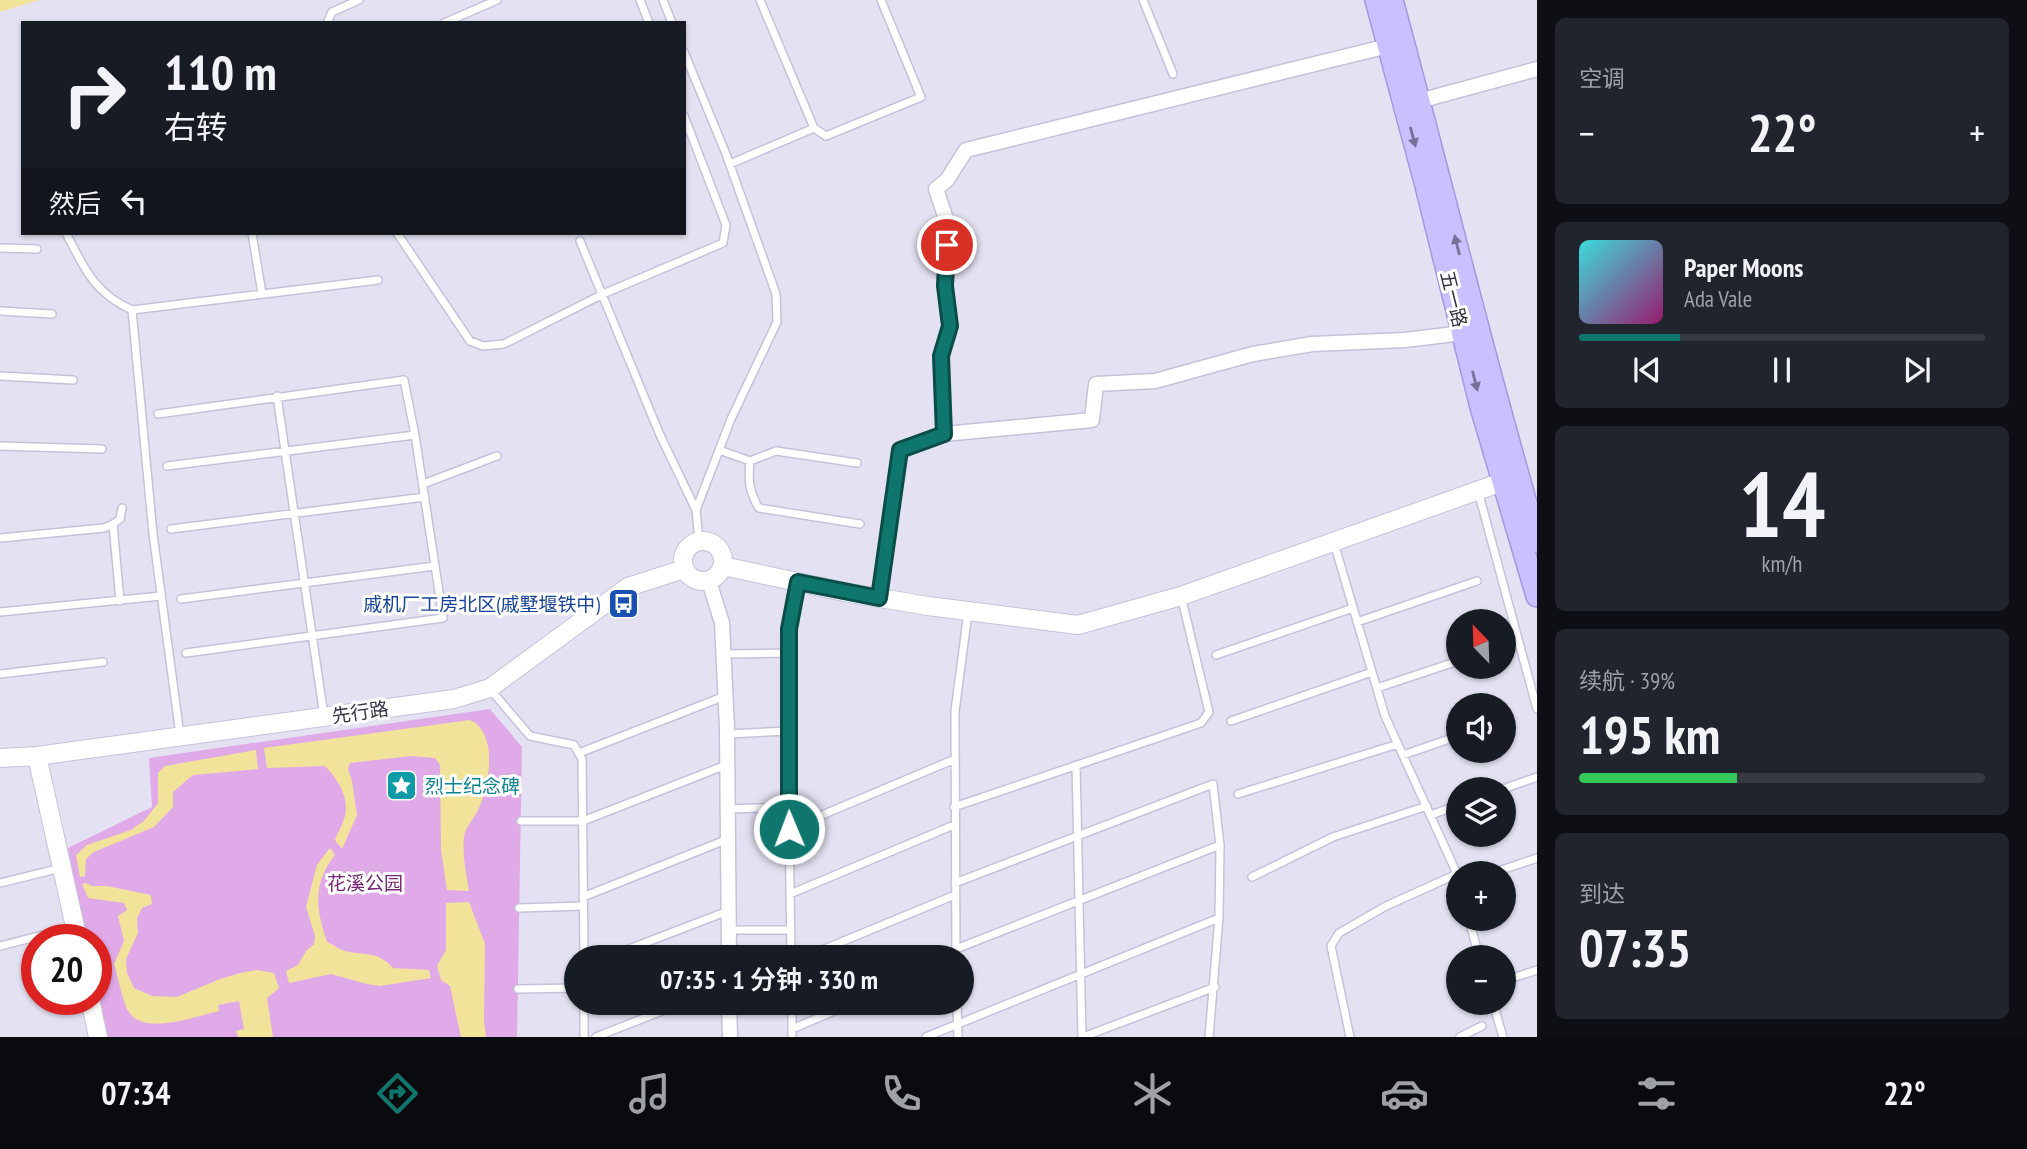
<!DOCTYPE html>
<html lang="zh">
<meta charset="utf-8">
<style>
:root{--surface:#171b24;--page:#20242c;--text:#f1f3f6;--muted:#9ea1a6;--line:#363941;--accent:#0f766e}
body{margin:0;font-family:"PT Sans Narrow","Noto Sans SC",sans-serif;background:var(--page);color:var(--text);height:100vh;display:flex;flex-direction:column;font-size:26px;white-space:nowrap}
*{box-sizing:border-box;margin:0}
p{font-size:23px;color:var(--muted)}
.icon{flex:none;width:38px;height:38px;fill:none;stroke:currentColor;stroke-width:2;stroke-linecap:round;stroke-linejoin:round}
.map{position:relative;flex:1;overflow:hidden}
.drawer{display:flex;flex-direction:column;gap:18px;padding:18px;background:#0d0f14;width:490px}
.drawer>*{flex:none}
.hud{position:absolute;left:21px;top:21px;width:665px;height:214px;border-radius:0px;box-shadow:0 2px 5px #0004;background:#171b24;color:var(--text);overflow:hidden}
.needle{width:46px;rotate:337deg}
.fabs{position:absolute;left:1446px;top:609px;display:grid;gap:14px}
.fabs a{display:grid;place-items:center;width:70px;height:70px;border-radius:50%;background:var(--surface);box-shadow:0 2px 5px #0004;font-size:35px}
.speed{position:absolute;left:21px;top:924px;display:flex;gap:14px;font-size:35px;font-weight:700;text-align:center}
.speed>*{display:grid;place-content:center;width:91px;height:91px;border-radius:50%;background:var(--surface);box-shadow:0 2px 5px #0004;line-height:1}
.speed .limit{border:10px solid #d22;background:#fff;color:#111}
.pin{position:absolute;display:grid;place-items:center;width:60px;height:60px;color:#fff;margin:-30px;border:4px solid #fff;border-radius:50%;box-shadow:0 2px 7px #0007}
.me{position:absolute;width:77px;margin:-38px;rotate:359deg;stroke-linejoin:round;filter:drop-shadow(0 0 5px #0008)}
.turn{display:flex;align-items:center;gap:24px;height:147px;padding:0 28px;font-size:32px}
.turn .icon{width:91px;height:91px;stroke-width:2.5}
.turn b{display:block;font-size:49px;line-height:60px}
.then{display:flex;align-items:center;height:66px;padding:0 28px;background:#0003;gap:14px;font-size:26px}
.big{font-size:52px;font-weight:600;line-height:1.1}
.drawer .widget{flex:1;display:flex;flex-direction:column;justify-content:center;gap:10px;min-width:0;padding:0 24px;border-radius:10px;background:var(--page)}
.drawer .dial{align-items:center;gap:0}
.dial b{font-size:91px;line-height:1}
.song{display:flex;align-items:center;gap:21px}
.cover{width:84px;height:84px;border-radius:10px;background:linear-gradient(135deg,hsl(180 70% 55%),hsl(320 70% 35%))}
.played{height:7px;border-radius:4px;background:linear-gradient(90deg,var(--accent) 25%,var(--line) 25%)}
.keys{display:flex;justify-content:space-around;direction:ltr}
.heat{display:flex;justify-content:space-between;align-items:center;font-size:38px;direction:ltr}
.charge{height:10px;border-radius:5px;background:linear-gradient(90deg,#34c759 39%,var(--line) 0)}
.trip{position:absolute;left:564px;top:945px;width:410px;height:70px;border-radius:35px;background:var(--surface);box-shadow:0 2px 5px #0004;font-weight:600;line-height:70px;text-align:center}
.tab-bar{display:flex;height:112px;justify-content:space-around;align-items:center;background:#090b0e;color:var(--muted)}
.tab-bar .icon{width:49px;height:49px}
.tab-bar .on{color:var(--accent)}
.tab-bar b{font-size:32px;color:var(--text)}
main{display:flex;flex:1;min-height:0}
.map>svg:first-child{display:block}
.green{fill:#e0a9e8}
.water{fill:#f2e39b}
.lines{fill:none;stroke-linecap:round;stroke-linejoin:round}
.service-casing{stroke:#c4c2db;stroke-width:10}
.minor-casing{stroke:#c4c2db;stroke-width:17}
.tertiary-casing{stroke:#c4c2db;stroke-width:20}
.secondary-casing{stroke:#a398e0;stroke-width:24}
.service{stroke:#fff;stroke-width:7}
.minor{stroke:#fff;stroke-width:14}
.tertiary{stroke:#fff;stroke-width:18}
.secondary{stroke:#cabfff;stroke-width:21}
.oneway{fill:#777198}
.route-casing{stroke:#0a4d48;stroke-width:18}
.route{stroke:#0f766e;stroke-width:12}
.labels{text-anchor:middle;stroke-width:6;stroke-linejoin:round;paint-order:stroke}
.street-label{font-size:19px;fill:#333243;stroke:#fff}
.transit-label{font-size:19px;fill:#164399;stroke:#fff;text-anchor:end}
.culture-label{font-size:19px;fill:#0d838f;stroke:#fff;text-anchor:start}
.park-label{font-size:19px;fill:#762573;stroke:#fff}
</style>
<main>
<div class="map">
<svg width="1537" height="1037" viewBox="0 0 1537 1037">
<rect width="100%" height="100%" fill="#e4e2f2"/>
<!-- green -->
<path class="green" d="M 490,709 L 522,747 L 517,1037 L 106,1037 L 96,990 L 96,940 L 86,940 L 68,848 L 152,807 L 149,758 Z"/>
<!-- water -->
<path class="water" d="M 0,0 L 39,0 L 0,12 Z
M 470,720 C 499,733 489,785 479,808 C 475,818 465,827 464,837 C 462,855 466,873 469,891 L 447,890 L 441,850 L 440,765 L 435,758 L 411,756 L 350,763 L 348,769 L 352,781 L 357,815 L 342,849 L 335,840 C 338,832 342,826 344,819 C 351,800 338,779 325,766 L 267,768 L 264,748 Z
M 256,750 L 258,769 L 193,775 L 173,792 L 173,807 L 154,827 L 94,852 L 86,859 L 85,876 L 80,877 L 76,855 L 87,845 L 131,830 L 144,821 L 158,803 L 158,773 L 165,766 Z
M 330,848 L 335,855 C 312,884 316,909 327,942 C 332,944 337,948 342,950 C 363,957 376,949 393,968 L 429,970 L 431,978 L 380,986 L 367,984 L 331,974 L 289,983 L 286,971 L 298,965 L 306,951 L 314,944 L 315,936 L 306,907 L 317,865 Z
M 86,883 L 92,886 L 107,886 L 151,895 L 152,904 L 142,908 L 137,918 L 138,933 L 126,959 L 127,973 L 134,988 L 152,996 L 177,997 L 220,979 L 244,972 L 257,970 L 274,973 L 279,988 L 267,998 L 273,1037 L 238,1037 L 236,1031 L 244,1029 L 239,1001 L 218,1005 L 219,1011 C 197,1016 143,1036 129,1012 C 123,1004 118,976 114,964 L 124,941 L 118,916 L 127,910 L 124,903 L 88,898 L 82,884 Z
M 469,902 L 485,944 L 484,1020 L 486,1037 L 461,1037 L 450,986 L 441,980 L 437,966 L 446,950 L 446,903 Z"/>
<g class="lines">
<defs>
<path id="service" d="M 640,0 L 649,23
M 663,0 L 672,23
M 760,0 L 814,128 L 826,136 L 921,97 L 881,0
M 1143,0 L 1173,74
M 327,23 L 332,12 L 359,0
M 444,23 L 497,0
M 684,52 L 726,154 L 776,294 L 777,322 L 731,419 L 696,510 L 699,541
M 730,164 L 814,128
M 66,233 C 84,268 94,293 132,310 L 378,280
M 252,233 L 262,294
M 397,233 L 470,341 L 483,346 L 504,344 L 603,294 L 723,243 L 726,225 L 684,116
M 580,241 L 660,435 L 696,510
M 0,248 L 37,249
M 132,310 L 153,534 L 180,735
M 0,311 L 52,314
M 0,376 L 73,380
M 277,396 L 324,716
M 158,414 L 404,380 L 415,435
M 0,446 L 102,449
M 719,450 L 750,461
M 857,463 L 776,451 L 750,461 C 748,480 749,492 759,508 L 860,524
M 167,466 L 415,435 L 443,618 L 186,653
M 423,484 L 497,456
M 1478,491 L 1537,709
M 171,529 L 425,497
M 0,538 L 104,528 L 113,524
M 1334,543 L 1385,716 L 1458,876
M 181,599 L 435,566
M 120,601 L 113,524 L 120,519 L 122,508
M 0,612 L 161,596
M 1357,622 L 1477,581
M 724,654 L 789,653
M 1216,655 L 1353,608
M 0,674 L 103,662
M 1377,688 L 1458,661
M 490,689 L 530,736 L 574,745 L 582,759 L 584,957
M 1231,721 L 1372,672
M 1503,721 L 1507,719
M 728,734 L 788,731
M 579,753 L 725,696
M 1403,755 L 1458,736
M 1076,765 L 1082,1037
M 1503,789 L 1537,777
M 1238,794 L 1398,744
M 954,807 L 1201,723 L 1209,712 L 1181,596
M 728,809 L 789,807
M 1431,815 L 1458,805
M 521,821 L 583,821 L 726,765
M 789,829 L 955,759
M 1493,873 L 1537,858
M 1252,877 L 1333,837 L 1427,806
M 0,883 L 61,868
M 955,883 L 1213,784 L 1220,845 L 1219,918 L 1209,1037
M 790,894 L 954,825
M 583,897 L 728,839
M 519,908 L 583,906
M 1469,919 L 1479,957
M 729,930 L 791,930
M 0,946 L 74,927
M 956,949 L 1220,845
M 608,957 L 728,911
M 791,957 L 788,747 L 789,629 L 798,583
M 805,957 L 955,895
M 956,957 L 955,711 L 968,612
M 1503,981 L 1537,970
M 518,989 L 576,988
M 584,1003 L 584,1037
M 792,1003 L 792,1037
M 957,1003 L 958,1037
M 1493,1003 L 1503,1037
M 729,1004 L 792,1004
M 792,1029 L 853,1003
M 596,1037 L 682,1003
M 926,1037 L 1219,918
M 1083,1037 L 1215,987
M 1350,1037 L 1331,946 L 1339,933 L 1386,906 L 1457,874
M 1460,1037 L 1482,1026"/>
<path id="minor" d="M 1419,101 L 1537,69
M 944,434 L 941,356 L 950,326 L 945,286 L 948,225 L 936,189 L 947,180 L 966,150 L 1388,46
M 709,581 L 722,623 L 727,728 L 729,957
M 879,598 L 900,450 L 944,434 L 1092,420 L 1096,384 L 1155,381 L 1253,354 L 1312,344 L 1405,340 L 1463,333
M 729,1003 L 730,1037"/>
<path id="tertiary" d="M683 561a20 20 0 1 1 40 0a20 20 0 1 1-40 0Z
M 723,566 L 844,592 L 928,606 L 1078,625 L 1181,596 L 1516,477
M 37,756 L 78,940
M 0,758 L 37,756 L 454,699 L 490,688 L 628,587 L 684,569
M 90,999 L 98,1037"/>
<path id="secondary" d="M 1376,0 L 1425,182 L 1481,407 L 1537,596
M 1392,0 C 1441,180 1484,362 1537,541"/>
</defs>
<!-- service casing -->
<use href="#service" class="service-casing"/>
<!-- minor casing -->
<use href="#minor" class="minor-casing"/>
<!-- tertiary casing -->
<use href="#tertiary" class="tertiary-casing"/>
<!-- secondary casing -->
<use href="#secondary" class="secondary-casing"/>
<!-- service -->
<use href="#service" class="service"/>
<!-- minor -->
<use href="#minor" class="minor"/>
<!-- tertiary -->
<use href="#tertiary" class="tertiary"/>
<!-- secondary -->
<use href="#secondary" class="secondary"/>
</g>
<!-- one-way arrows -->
<defs><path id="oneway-solid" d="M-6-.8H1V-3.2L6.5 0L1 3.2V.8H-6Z" transform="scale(1.75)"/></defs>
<g class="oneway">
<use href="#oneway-solid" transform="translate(1413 137) rotate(75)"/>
<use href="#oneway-solid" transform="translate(1457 245) rotate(-104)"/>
<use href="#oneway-solid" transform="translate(1475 381) rotate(76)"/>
</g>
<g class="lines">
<defs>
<path id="route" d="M 789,829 L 789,629 L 798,582 L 879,598 L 900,450 L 944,434 L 941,356 L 950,326 L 945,286 L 947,245"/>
</defs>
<!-- route casing -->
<use href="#route" class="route-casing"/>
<!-- route -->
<use href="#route" class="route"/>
</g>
<!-- icons -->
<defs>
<symbol id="bus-square" viewBox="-11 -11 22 22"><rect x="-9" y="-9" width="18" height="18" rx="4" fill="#1a4fb4" stroke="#fff"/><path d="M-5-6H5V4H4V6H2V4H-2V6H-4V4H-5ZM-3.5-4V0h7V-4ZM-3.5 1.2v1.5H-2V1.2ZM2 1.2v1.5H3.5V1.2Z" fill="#fff"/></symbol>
<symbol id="sight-square" viewBox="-11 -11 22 22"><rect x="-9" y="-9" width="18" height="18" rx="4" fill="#0f9aa8" stroke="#fff"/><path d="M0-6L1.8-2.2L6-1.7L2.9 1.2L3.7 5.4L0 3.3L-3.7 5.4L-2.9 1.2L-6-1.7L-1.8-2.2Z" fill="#fff"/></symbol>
</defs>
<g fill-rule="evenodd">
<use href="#bus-square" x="606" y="586" width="35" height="35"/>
<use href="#sight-square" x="384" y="768" width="35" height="35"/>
</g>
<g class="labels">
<!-- street labels -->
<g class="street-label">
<text transform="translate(1454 299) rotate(76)" y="7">五一路</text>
<text transform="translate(360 712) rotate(-8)" y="7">先行路</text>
</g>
<!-- transit labels -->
<g class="transit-label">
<text x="600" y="611">戚机厂工房北区(戚墅堰铁中)</text>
</g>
<!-- culture labels -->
<g class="culture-label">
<text x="425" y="793">烈士纪念碑</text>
</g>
<!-- park labels -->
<g class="park-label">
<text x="365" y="890">花溪公园</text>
</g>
</g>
</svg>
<div class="fabs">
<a><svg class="needle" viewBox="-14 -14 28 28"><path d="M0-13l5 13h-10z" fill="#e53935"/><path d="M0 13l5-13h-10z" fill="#9ea1a6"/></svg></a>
<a><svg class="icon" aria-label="sound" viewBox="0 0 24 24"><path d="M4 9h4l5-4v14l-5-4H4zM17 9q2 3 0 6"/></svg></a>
<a><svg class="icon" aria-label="layers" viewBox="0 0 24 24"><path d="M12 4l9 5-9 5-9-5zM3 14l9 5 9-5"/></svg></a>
<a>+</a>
<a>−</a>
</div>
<div class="speed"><div class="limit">20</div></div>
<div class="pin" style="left:947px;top:245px;background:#d93025"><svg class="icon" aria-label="arrive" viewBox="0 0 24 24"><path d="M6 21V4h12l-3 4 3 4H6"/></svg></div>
<svg class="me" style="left:789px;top:829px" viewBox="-20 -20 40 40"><circle r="17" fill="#0f766e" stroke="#fff" stroke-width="3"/><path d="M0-11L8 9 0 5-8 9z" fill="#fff"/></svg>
<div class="trip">07:35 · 1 分钟 · 330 m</div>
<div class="hud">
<div class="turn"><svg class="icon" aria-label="right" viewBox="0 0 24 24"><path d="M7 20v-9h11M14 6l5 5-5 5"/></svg><div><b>110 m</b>右转</div></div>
<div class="then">然后<svg class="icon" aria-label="left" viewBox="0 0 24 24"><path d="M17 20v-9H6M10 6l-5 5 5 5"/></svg></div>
</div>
</div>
<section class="drawer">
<div class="widget"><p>空调</p>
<div class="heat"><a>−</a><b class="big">22°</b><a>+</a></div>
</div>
<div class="widget">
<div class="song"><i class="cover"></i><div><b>Paper Moons</b><p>Ada Vale</p></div></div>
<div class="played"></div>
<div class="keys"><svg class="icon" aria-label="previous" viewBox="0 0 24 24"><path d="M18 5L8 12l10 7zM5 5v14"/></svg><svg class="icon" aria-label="pause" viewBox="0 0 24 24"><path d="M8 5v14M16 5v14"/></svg><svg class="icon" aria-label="next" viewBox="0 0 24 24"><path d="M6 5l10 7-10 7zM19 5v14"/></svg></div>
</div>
<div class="widget dial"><b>14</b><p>km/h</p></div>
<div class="widget"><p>续航 · 39%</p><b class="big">195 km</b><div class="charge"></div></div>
<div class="widget"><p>到达</p><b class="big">07:35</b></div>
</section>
</main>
<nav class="tab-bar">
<b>07:34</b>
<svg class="icon on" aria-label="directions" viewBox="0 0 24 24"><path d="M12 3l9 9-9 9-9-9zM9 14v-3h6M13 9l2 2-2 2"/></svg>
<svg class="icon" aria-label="music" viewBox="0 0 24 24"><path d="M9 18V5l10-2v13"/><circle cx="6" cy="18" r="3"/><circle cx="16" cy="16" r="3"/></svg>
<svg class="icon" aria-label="phone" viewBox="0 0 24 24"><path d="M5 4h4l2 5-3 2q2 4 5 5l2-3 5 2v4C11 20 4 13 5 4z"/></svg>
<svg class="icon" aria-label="climate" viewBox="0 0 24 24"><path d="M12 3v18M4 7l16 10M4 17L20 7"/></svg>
<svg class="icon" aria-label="car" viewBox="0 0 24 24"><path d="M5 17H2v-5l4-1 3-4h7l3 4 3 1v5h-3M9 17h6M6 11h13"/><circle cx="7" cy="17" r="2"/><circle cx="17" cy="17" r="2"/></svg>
<svg class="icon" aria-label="filters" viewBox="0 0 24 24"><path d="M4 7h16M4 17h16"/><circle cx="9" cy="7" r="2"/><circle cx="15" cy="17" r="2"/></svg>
<b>22°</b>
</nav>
